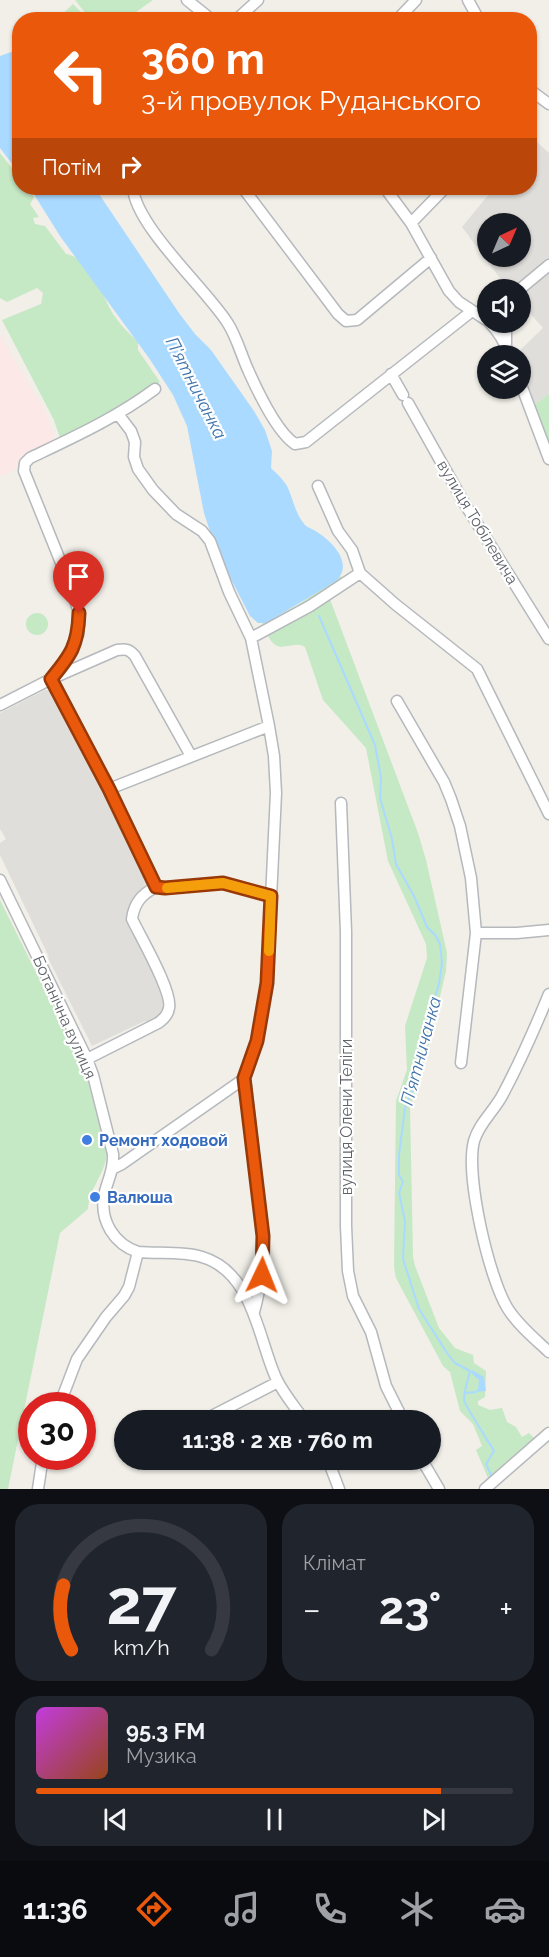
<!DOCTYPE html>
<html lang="uk">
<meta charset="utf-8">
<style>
:root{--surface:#171b24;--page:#20242c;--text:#f1f3f6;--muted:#9ea1a6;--line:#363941;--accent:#ea580c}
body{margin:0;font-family:Raleway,sans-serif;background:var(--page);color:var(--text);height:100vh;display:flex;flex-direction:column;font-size:22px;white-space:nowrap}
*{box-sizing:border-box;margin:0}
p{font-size:20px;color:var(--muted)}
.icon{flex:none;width:33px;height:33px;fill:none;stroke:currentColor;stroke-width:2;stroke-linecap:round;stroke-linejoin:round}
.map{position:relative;height:1489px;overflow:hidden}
.details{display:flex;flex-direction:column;gap:15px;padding:15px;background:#0d0f14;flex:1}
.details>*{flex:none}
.hud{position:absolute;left:12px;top:12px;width:525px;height:183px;border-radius:24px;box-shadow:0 2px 4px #0004;background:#ea580c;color:#fff;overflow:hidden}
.needle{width:39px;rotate:44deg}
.tools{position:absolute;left:477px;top:213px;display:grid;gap:12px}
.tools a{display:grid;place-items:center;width:54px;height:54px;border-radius:50%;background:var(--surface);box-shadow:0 2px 4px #0004;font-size:30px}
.speed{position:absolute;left:18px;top:1392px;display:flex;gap:12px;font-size:30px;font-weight:700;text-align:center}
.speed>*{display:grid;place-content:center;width:78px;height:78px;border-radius:50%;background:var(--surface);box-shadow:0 2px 4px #0004;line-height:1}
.speed .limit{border:9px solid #d22;background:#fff;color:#111}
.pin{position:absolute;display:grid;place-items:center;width:51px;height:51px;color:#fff;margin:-62px -26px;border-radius:50% 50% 50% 0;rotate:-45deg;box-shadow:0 0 6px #0007}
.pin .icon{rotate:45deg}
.me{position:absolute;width:66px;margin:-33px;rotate:2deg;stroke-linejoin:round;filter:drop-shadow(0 0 4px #0008)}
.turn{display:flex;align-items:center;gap:21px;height:126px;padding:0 30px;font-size:27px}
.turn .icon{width:78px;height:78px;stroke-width:2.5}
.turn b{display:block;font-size:42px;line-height:51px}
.then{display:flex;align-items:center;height:57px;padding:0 30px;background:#0003;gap:12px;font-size:22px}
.big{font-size:45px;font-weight:700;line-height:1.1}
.details .tile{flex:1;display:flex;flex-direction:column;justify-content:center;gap:9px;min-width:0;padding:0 21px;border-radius:24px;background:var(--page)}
.details .dial{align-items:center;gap:0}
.dial svg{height:156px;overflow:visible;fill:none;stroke:var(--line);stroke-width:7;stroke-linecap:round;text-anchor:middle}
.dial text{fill:var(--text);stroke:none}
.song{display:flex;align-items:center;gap:18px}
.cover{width:72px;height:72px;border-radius:9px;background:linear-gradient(135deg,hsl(290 70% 55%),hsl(20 70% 35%))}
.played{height:6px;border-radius:3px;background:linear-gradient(90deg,var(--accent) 85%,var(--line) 85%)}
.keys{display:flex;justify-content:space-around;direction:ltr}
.heat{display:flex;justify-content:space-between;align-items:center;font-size:33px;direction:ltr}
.details .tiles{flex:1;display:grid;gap:15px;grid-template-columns:1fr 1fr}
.tile:last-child{grid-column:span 2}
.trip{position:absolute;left:114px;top:1410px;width:327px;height:60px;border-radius:30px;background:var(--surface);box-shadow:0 2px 4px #0004;font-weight:700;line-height:60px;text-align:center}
.dock{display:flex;height:96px;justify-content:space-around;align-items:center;background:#090b0e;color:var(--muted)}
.dock .icon{width:42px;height:42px}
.dock .current{color:var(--accent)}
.dock b{font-size:27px;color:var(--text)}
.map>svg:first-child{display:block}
.industrial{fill:#e0deda;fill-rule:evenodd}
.medical{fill:#fce8e6}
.green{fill:#c5e8c5}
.water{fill:#aadaff}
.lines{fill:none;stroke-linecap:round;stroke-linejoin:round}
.stream{stroke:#aadaff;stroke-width:2}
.minor-casing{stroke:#b5b8bc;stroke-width:13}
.minor{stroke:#fff;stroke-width:10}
.route-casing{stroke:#983908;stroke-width:15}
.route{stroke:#ea580c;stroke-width:10}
.slow{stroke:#f59e0b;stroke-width:10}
.shop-dot{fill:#3f7fe0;stroke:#fff;stroke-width:2}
.labels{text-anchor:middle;stroke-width:4.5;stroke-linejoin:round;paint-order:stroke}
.street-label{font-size:16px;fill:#5f6368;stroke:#fff}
.shop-label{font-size:16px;font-weight:bold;fill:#366cbe;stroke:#fff;text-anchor:start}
.water-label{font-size:18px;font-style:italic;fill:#4174aa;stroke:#fff}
</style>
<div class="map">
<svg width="549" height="1489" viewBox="0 0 549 1489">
<rect width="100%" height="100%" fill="#f1efe8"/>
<!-- industrial -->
<path class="industrial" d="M 537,142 L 549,153 L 549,259 L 514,288 L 510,284 L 502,281 L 462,227 L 494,188 L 530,188 L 530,149 ZM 488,224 L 520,224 L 520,256 L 488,256 Z
M 549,270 L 549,394 L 533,406 L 521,372 L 520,356 L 516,355 L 516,354 L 543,328 L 521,303 L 521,293 Z
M 45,690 L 48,690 L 93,771 L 149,883 L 135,897 L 126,914 L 163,992 L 166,1005 L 155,1020 L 149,1024 L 145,1021 L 92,1046 L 48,958 L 49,957 L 0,855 L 0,843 L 6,839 L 0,829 L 0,713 Z"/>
<!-- medical -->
<path class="medical" d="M 0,335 L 46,413 L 54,436 L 51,443 L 18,460 L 16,469 L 2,476 L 0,474 Z"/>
<!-- green -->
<path class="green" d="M 75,0 L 153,0 L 126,19 L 57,19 L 73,4 L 84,15 L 86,14 Z
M 0,153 L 19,177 L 20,188 L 27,188 L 34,197 L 30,204 L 39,217 L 33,218 L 35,224 L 45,226 L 66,254 C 97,260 100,297 116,318 C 122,327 131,335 138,342 L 138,350 L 160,382 L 131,404 L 60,438 L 54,420 L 2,320 L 41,304 L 43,293 L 37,288 L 7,302 L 0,298 Z
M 549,394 L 549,459 L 530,408 Z
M 341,576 L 344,583 L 328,594 L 418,833 L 426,860 L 447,953 L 446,971 L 422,1072 L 410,1107 L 413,1257 L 415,1266 L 439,1328 L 455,1348 L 473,1355 L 474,1363 L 486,1371 L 485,1397 L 478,1401 L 478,1405 L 490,1410 L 502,1408 L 507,1422 L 516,1427 L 522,1437 L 529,1433 L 534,1438 L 488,1478 L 476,1450 L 482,1446 L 473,1424 L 460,1411 L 450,1372 L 443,1366 L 396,1278 L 394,1267 L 396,1101 L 407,1070 L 405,1026 L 427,958 L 426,944 L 388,861 L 366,748 L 323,700 L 305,647 C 294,640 281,653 272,642 C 268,637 265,629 262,623 L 296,606 Z
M26 624a11 11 0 1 1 22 0a11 11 0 1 1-22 0Z
M 0,900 L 85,1071 L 107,1154 C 104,1176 90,1186 88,1209 L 60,1233 L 8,1489 L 0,1489 Z"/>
<!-- water -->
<path class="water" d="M 14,51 L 19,52 L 19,173 L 0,148 L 0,56 Z
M 30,188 L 95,188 L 179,313 L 195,334 L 211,350 L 254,411 L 265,430 L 272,451 L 271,468 C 276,473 283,479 287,486 C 293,498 295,514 305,525 C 308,528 313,529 317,532 C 333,542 354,564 336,581 L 266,623 L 258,623 L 250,616 L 217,552 L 204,513 L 187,426 L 173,395 L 149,358 L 60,236 Z
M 472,1370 L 484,1377 L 486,1391 L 475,1392 L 478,1389 L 479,1380 L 471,1373 Z"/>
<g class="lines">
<!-- stream -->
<path class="stream" d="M 319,616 L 375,745 L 381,777 L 380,798 L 392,839 L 396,864 L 415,898 L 427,927 L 436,936 L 440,944 L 442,963 L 439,984 L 419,1049 L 419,1068 L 416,1081 L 405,1108 L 399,1155 L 399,1175 L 403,1182 L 399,1193 L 405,1221 L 403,1259 L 419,1309 L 447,1353 L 455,1363 L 470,1371 C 468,1380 464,1391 464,1400 C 464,1404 490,1444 494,1451 L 486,1464 L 492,1477
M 465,1393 L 476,1392"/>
<defs>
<path id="minor" d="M 187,0 L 212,20
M 468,0 L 479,20
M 236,20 L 258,0
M 397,20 L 416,0
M 530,90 L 549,104
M 133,188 C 136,226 204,287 227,322 C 237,337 241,355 249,372 C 258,392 277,432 295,444 L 306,442 L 472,311
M 243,188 L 338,314 L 346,321 L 357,320 L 431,258
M 385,188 L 411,223 L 449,291 L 459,302 L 488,321
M 411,223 L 445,188
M 519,290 L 549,265
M 489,322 C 499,332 505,343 510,356
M 506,344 L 506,322
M 391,374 L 403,395
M 520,382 L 549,459
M 408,403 L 463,501 L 549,639
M 118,414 L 131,431 L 135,442 L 134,457 L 138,469 L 153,490 L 176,514 L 202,531 L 210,541 L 229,592 L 251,638 L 269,726 L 274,756 L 276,793 L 267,983 L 257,1041 L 245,1078 L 263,1236 C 264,1263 261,1287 254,1312
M 318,486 L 338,531 L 352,550 L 360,573 L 395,604 L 477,669 L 549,814
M 251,638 L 310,606 L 360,573
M 51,679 L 67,659 L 78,635 L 79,613 L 72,590 L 24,471 L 25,463 L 30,458 C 74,437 116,418 155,389
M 51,679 L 109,789 L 156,887 L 165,888 L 223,883 L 271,896
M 397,701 L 444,782 L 451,799 L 460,826 L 471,878 L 476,933 L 461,1063
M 0,705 L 51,679 L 117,650 C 126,649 129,649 135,656 L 191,756
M 109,789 L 269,726
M 341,803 L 346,932 L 346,1226 L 348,1271 L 353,1296 L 371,1332 L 386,1386 L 403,1420
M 0,880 L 87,1059 L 93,1075 L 113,1154 C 114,1172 107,1180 104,1196 C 100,1221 114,1244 138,1252 C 159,1254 182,1251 202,1257 C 253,1272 258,1338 276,1378 C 283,1393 295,1407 304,1420
M 476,933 L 517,933 L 549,930
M 549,994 C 535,1028 520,1062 503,1094 C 495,1110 479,1123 474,1141 C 465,1175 489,1279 508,1309 C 519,1326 535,1339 549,1352
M 87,1059 L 158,1023 C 164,1019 168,1015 169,1008 C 173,992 140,936 132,919 C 134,903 142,894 156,887
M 114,1168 L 122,1164 L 245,1078
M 59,1406 L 77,1359 L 106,1317 L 124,1296 L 129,1287 L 138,1252
M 204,1420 L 278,1382
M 328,1460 L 339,1489
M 422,1460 L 439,1489
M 38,1489 L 43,1456
M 485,1489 L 549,1433"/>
</defs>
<!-- minor casing -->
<use href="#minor" class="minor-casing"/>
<!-- minor -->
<use href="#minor" class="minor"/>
</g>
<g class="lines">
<defs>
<path id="route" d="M 79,613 C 78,645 71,655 51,679 L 109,789 L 156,887 L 165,888 L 223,883 L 271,896 L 267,983 L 257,1041 L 244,1078 L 263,1236 L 262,1275"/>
</defs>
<!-- route casing -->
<use href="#route" class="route-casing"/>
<!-- route -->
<use href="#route" class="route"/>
<!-- slow -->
<path class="slow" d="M 167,888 L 223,883 L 271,896 L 269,951"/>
</g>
<!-- markers -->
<g class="shop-dot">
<circle cx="87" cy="1140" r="6"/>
<circle cx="95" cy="1197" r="6"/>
</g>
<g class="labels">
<!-- street labels -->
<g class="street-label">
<text transform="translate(478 522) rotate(59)" y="6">вулиця Тобілевича</text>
<text transform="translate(65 1017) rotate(66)" y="6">Ботанічна вулиця</text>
<text transform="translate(346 1117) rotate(-90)" y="6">вулиця Олени Теліги</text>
</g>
<!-- shop labels -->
<g class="shop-label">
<text x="99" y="1146">Ремонт ходовой</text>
<text x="107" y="1203">Валюша</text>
</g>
<!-- water labels -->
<g class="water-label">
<text transform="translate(196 388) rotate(63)" y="6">П'ятничанка</text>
<text transform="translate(421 1051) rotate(-75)" y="6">П'ятничанка</text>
</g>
</g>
</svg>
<div class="tools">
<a><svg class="needle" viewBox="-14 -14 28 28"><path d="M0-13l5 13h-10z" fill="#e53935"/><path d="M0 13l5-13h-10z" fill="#9ea1a6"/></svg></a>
<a><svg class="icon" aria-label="sound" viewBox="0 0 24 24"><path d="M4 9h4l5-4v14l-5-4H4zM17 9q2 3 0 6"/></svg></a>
<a><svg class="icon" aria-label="layers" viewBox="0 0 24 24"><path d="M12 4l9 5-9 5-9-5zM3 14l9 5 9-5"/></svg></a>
</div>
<div class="speed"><div class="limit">30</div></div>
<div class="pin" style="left:79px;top:613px;background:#d93025"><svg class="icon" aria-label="arrive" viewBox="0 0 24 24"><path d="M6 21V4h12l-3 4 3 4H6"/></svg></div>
<svg class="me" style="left:262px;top:1275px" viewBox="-20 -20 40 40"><path d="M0-17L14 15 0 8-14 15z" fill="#ea580c" stroke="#fff" stroke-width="4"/></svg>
<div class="trip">11:38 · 2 хв · 760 m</div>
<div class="hud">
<div class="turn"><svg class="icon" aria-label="left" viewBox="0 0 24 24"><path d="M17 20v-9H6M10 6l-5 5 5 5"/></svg><div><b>360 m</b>3-й провулок Руданського</div></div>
<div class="then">Потім<svg class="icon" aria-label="right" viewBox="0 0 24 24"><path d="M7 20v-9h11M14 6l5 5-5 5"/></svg></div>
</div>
</div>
<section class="details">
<div class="tiles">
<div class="tile dial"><svg viewBox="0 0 100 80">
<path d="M14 69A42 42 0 1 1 86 69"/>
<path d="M14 69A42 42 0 0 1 10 36" stroke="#ea580c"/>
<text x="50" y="56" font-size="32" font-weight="700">27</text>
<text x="50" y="72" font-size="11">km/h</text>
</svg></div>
<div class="tile"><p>Клімат</p>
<div class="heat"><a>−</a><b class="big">23°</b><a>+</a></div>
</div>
<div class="tile">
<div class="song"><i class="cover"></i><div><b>95.3 FM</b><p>Музика</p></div></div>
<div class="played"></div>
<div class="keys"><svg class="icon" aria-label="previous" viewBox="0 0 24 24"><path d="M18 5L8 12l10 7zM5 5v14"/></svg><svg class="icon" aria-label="pause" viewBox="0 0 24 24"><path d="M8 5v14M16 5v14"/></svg><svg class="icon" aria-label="next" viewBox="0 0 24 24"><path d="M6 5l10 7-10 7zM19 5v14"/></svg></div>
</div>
</div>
</section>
<nav class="dock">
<b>11:36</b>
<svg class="icon current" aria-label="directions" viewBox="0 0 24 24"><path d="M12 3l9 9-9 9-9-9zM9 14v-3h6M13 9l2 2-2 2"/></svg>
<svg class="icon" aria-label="music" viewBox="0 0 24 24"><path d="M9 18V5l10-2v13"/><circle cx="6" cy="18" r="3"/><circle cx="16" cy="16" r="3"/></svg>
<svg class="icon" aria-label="phone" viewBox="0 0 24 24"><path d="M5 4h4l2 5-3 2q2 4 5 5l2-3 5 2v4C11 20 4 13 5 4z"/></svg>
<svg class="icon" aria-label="climate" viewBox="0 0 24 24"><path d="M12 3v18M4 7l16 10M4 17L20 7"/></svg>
<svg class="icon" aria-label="car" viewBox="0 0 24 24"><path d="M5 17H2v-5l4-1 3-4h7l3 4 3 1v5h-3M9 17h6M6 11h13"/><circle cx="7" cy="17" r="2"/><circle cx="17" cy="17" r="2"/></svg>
</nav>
